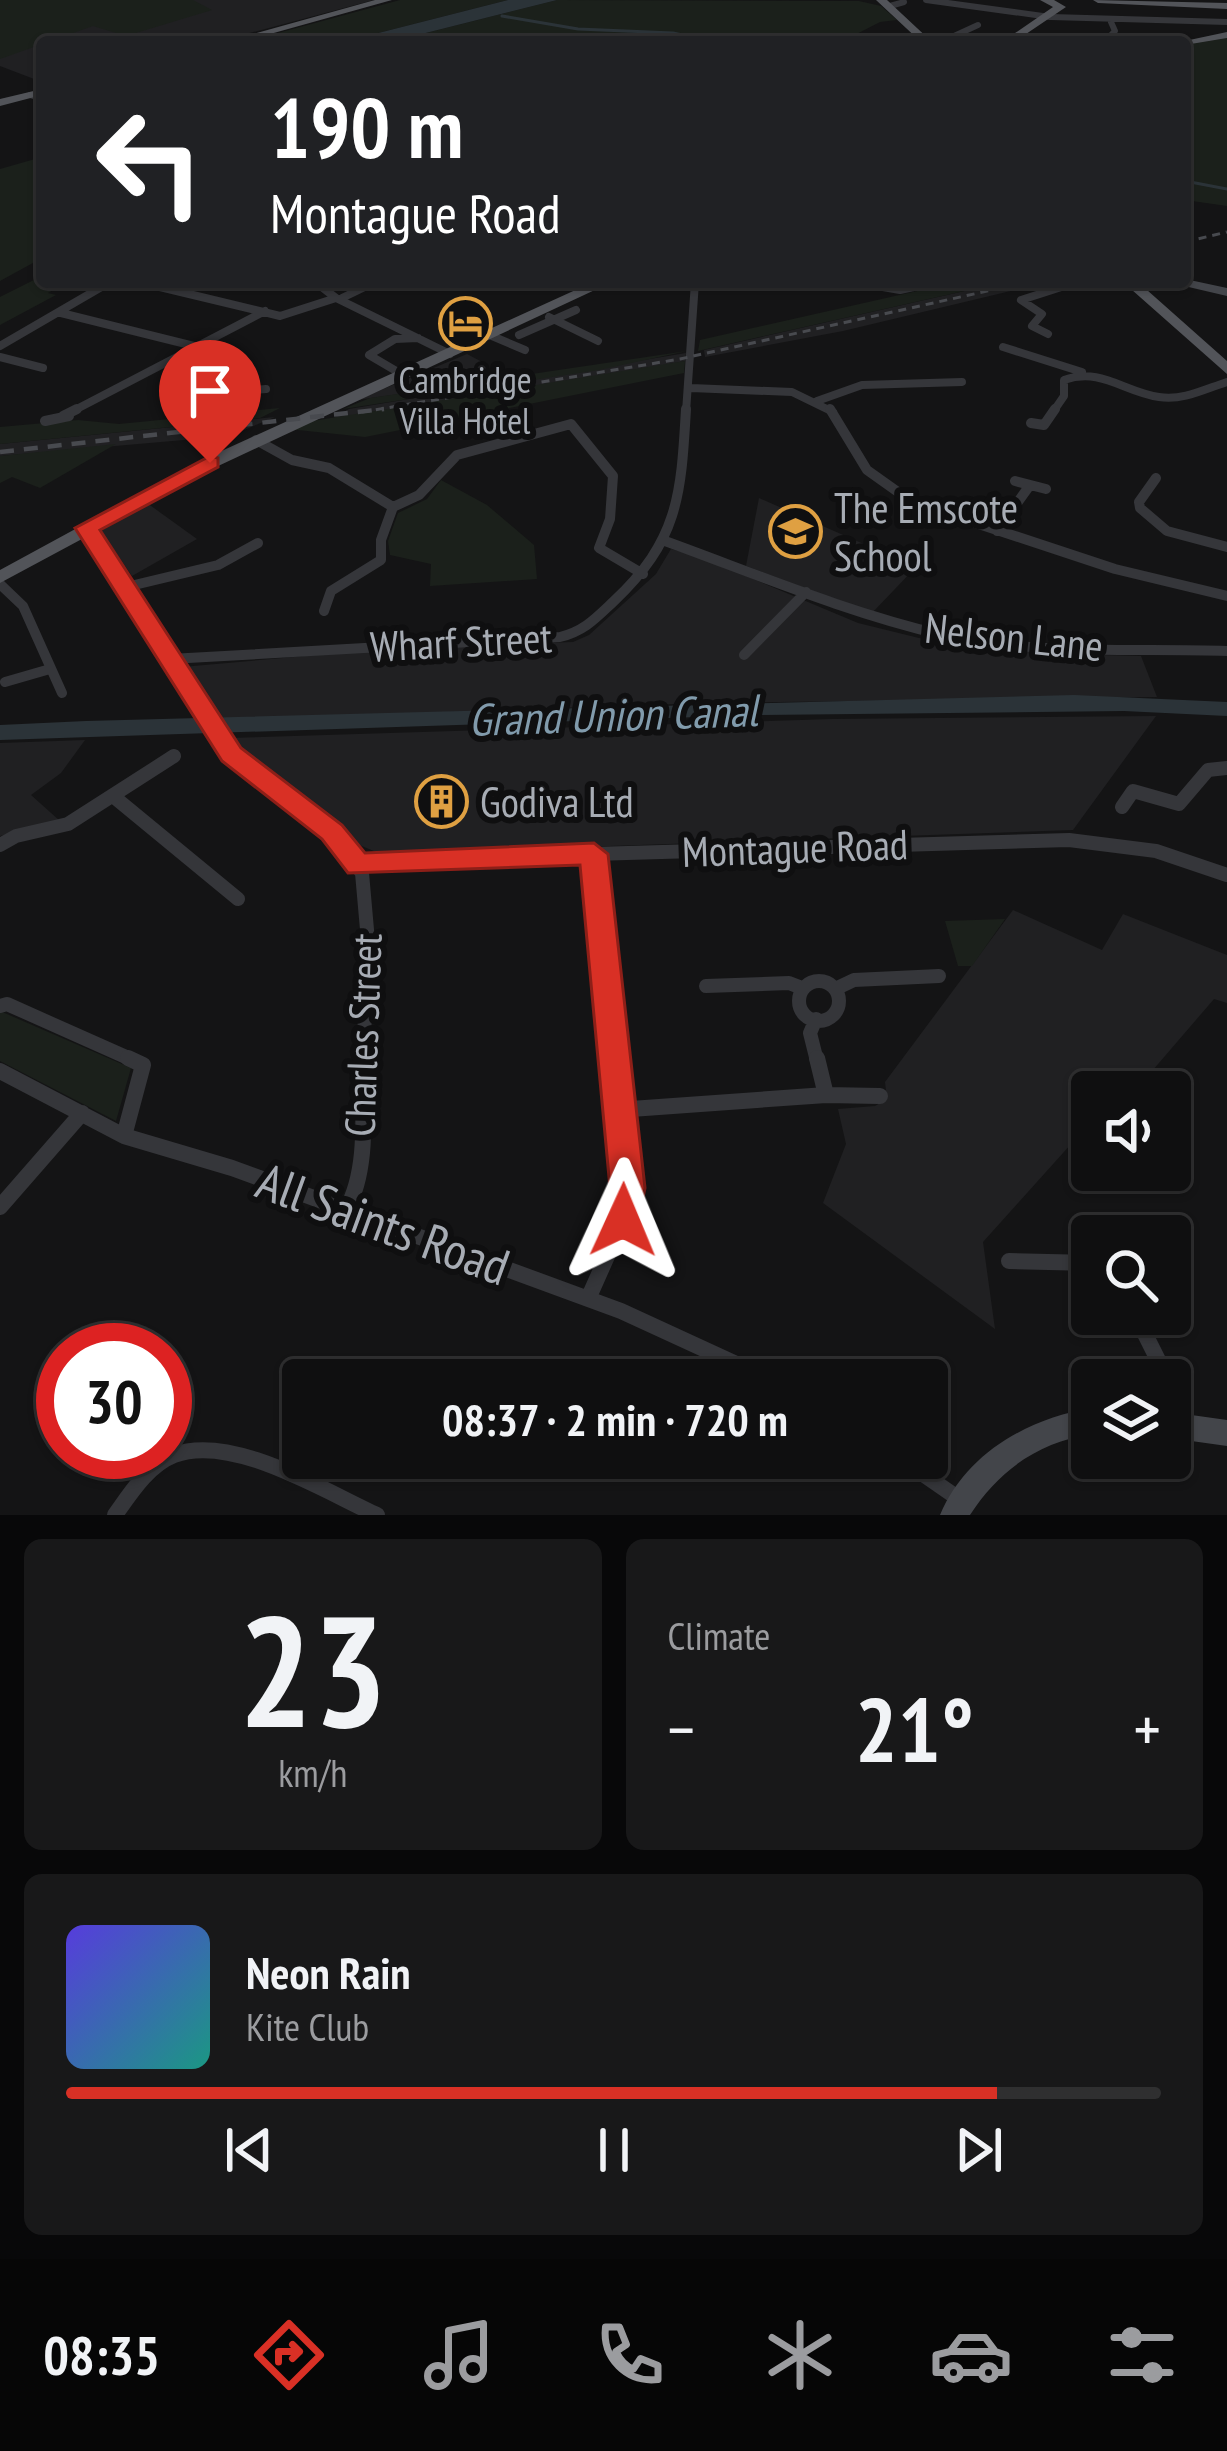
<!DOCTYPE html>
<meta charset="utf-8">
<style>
:root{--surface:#0f0f10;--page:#181819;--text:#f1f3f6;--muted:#9b9c9f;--line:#2f2f30;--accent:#d93025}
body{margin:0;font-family:"PT Sans Narrow",sans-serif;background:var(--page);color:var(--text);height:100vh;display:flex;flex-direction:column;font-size:45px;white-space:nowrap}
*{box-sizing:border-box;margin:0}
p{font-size:39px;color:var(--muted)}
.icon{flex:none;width:66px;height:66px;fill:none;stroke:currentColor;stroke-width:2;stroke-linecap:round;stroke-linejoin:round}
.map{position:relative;height:1515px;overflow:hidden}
.side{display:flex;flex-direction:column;gap:24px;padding:24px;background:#080809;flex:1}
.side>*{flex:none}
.hud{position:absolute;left:36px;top:36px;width:1155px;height:252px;border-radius:12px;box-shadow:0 3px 9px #0004,0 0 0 3px var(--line);background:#202124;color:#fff;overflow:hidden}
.tools{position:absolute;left:1071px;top:1071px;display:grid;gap:24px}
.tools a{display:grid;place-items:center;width:120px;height:120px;border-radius:12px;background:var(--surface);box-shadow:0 3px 9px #0004,0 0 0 3px var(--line);font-size:60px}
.speed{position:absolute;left:36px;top:1323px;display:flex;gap:24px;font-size:60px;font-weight:700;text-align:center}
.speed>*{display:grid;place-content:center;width:156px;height:156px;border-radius:50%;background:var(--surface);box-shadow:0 3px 9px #0004,0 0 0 3px var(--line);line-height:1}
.speed .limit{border:18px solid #d22;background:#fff;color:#111}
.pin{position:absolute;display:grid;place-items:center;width:102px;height:102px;color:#fff;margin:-123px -51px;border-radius:50% 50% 50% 0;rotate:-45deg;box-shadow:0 0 12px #0007}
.pin .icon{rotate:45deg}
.me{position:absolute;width:132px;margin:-66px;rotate:1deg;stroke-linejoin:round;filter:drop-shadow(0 0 9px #0008)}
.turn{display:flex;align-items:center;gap:42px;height:252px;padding:0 36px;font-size:54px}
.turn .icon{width:156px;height:156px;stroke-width:2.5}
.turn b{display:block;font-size:84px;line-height:102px}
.big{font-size:90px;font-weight:800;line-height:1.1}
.side .widget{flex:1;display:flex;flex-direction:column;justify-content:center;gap:18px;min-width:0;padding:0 42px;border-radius:18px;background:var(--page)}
.side .dial{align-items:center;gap:0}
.dial b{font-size:156px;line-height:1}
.song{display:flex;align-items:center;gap:36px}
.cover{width:144px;height:144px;border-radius:18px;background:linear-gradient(135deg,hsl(250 70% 55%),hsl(170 70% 35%))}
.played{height:12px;border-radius:6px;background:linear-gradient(90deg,var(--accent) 85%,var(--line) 85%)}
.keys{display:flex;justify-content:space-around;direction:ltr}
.heat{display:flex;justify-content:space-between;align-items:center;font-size:66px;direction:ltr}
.side .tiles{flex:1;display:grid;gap:24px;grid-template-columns:1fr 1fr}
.widget:last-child{grid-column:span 2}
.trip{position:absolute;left:282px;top:1359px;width:666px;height:120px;border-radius:12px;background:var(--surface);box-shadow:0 3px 9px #0004,0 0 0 3px var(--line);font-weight:800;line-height:120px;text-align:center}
.tabs{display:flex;height:192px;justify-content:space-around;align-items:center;background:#060606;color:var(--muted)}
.tabs .icon{width:84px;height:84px}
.tabs .selected{color:var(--accent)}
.tabs b{font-size:54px;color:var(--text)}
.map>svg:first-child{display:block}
.built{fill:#202022}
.green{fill:#1b201b}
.water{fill:#2b3338}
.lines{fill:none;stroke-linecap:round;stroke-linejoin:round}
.stream{stroke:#2b3338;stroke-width:3}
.street-far4{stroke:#35363a;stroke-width:6}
.street-far3{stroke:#35363a;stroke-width:8}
.street-far2{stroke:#35363a;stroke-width:10}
.street-far1{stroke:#35363a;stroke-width:14}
.street{stroke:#35363a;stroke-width:16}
.secondary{fill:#43454a;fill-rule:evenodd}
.primary{fill:#525459;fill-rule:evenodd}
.rail-far1{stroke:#484a4f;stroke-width:3;stroke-dasharray:8 6;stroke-linecap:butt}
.rail{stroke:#484a4f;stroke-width:4.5;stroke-dasharray:14 10;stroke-linecap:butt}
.route{fill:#d93025;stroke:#8d1f18;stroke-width:3}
.labels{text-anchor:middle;stroke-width:12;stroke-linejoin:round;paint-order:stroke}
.far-poi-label{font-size:36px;fill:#a7acb4;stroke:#0f0f10}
.poi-label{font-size:42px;fill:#a7acb4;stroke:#0f0f10;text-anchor:start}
.street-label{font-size:42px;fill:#a7acb4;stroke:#0f0f10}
.water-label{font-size:45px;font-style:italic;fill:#819bac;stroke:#0f0f10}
.near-street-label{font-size:51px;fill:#a7acb4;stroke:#0f0f10}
</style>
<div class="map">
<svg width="1227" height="1515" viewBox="0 0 1227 1515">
<rect width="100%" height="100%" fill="#141415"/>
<!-- built -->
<path class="built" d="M 0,0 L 374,0 L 216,42 L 42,42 L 42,82 L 0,66 Z
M 1004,282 L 1049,282 L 843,331 L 705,357 L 704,350 Z
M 686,353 L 685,361 L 572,383 L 332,419 L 349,409 Z
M 467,354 L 486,364 L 490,381 L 357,400 Z
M 275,417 L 230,436 L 0,456 L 0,444 Z
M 759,498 L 916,567 L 872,613 L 746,566 Z
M 147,503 L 197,539 L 132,576 L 101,531 Z
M 671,549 L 701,557 L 858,623 L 919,638 L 1050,654 L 1141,656 L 1157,697 L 705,703 L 216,720 L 182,667 L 396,648 L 573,642 L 589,635 L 656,574 Z
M 1156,716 L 1073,830 L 381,854 L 357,844 L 249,764 L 230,738 L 832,719 Z
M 85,740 L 61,773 L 31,795 L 60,821 L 0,836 L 0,743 Z
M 1013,910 L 1102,950 L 1123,914 L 1227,955 L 1227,1003 L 1214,999 L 1134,1092 L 1092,1092 L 1092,1142 L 1085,1150 L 1072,1143 L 983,1242 L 995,1329 L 823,1203 L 846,1144 L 838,1109 L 875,1106 L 887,1099 L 885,1082 Z"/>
<!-- green -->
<path class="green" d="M 0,0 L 193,0 L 212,10 L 126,36 L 93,26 L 0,59 Z
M 400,0 L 508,0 L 343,42 L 248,41 Z
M 557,0 L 859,1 L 881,6 L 897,20 L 880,22 L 841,42 L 390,42 Z
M 1227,38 L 1227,206 L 1185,200 L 1185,45 Z
M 42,157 L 42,258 L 0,281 L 0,169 Z
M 42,276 L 42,282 L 67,282 L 48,293 L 56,295 L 0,325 L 0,297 Z
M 957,282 L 1004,282 L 698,351 L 700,340 Z
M 687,351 L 599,370 L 343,409 L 370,398 Z
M 685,361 L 684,373 L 365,437 L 288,429 L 306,422 Z
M 280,408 L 260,418 L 0,444 L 0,427 L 78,420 L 119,424 Z
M 116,444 L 40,488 L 12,477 L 0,483 L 0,456 Z
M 441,480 L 487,505 L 534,545 L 537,579 L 430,586 L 431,564 L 390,555 L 388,541 L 398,513 L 427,499 Z
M 1005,919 L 972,966 L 958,966 L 945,921 Z
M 0,1011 L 131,1068 L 116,1121 L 0,1061 Z"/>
<!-- water -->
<path class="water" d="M 508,0 L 557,0 L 390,42 L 343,42 Z
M 1074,695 L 1227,702 L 1227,716 L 1124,711 L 759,715 L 0,740 L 0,725 L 86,721 Z"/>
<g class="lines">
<!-- stream -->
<path class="stream" d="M 502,16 L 578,29 L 673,33 L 710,41
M 1185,181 L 1227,189"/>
<!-- street-far4 -->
<path class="street-far4" d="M 926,0 L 1050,17
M 890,6 L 904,2
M 1051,17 L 1227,22
M 1109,37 L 1115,31 L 1111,22
M 941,42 L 978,25
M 30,95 L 42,99"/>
<!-- street-far3 -->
<path class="street-far3" d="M 139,282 L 280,316 L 336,298
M 328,282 L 323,288 L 336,298 L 450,354
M 431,282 L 455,287
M 854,282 L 900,290 L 937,282
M 342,298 L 375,282
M 61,313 L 198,347
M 549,317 L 598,341
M 1048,334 L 1032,326 L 1042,314 L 1021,300 L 1077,282
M 519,335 L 576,310
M 492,336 L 525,350
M 0,346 L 110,282
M 1003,347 L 1082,372
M 189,352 L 226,394
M 0,357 L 43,368
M 403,375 L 369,355 L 395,339 L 418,338
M 691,388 L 792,392 L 833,412
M 202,394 L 266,389
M 817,401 L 862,385 L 962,382
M 71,412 L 265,311
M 686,412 L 695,282
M 1053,412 L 1064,396 L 1064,380 C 1101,367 1124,392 1159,397 C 1183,401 1205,389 1227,382"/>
<!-- street-far2 -->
<path class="street-far2" d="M 830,409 L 867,470 L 912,502 L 1115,569 L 1227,596
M 63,416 L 77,409
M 45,421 L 69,416
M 1031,423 L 1044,425 L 1055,409
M 256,440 L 292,460 L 329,468 L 393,507 L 419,495 L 457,455 L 571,424 L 613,476 L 610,519 L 599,548 L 643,574
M 1156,478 L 1139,502 L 1140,508 L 1167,531 L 1227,547
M 1015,481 L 1046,489
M 87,528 L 195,700
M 997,531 L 1030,485
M 665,541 C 756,574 848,613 943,635 C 1034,655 1135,648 1227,651
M 0,584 L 23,606 L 62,693
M 126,587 L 218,565 L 258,543
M 324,611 L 331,591 L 381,560 L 381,540 L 393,507
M 744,655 L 806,592
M 170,659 L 560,637 C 584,631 595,619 613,602 C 679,540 681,495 686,409
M 5,682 L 50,669"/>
<!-- street-far1 -->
<path class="street-far1" d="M 193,697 L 224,746 L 332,832 L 362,873 L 368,941 L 363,1061
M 113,796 L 238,899
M 1122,807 L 1133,791 L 1179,804 L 1208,770 L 1227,768
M 0,845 L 16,836 L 68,824 L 174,756
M 594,854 L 614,1061
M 359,865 L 385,860 L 1069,840 L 1156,851 L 1227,875
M799 1001a20 20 0 1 1 40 0a20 20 0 1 1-40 0Z
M 706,986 L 789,983 L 802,988
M 835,989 L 854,980 L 939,976
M 0,1006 L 7,1004 L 135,1061
M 816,1019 L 810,1033 L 817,1061"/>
<!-- street -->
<path class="street" d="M 817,1058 L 826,1095
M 0,1071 L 124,1136 L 232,1168 L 621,1311 L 771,1380
M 617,1110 L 826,1095 L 880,1096
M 124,1136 L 143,1065 L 128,1058
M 0,1207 L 82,1113
M 346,1210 C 370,1168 362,1106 363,1058
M 1009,1261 L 1092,1263
M 588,1299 L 620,1227 L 627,1194 L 614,1058
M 1135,1314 L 1168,1380
M 1170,1386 L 1171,1424
M 900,1458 L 962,1501
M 115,1515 C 130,1494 148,1465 174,1455 C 232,1433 324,1491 377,1515"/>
<!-- secondary -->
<path class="secondary" d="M 1185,279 L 1227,288 L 1227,296 L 1180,285 L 1178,282 L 1185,282 Z
M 1092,1408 L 1092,1434 C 1039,1442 999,1470 970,1515 L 940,1515 C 966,1453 1029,1418 1092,1408 Z
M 1170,1412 L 1227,1420 L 1227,1446 L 1170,1438 Z"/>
<!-- primary -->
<path class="primary" d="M 375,0 L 392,0 L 241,42 L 224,42 Z
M 876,0 L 887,0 L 932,42 L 921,42 Z
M 1040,0 L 1054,0 L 1066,7 L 1014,42 L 1002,42 L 1053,7 Z
M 1093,0 L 1227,3 L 1227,9 L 1098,3 Z
M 1227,32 L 1227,38 L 1185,45 L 1185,42 L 1180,42 Z
M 42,89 L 42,95 L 0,106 L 0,99 Z
M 593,282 L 612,282 L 216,467 L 0,583 L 0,570 L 204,459 Z
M 1123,282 L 1138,282 L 1227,361 L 1227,374 Z"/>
<!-- rail-far1 -->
<path class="rail-far1" d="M 1185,242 L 1227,232
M 362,412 L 680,359 L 1028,282"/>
<!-- rail -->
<path class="rail" d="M 0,452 L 384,409"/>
</g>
<!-- route -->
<path class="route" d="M 210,456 L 218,458 L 218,467 L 100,530 L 241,748 L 342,825 L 365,853 L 594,843 L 608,854 L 645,1188 L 636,1232 L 623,1236 L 610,1232 L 605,1220 L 610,1188 L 580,865 L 348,873 L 322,839 L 222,761 L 75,528 Z"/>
<!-- icons -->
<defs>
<symbol id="hotel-ring" viewBox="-11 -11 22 22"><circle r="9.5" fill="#0f0f10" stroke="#dfa042" stroke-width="1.5"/><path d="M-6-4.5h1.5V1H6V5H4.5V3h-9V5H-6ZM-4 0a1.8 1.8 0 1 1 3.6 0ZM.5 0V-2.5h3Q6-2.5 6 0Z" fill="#dfa042"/></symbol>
<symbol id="school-ring" viewBox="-11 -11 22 22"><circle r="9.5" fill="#0f0f10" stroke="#dfa042" stroke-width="1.5"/><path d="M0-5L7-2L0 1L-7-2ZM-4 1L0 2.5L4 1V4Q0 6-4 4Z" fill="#dfa042"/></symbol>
<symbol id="building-ring" viewBox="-11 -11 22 22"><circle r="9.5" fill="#0f0f10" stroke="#dfa042" stroke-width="1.5"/><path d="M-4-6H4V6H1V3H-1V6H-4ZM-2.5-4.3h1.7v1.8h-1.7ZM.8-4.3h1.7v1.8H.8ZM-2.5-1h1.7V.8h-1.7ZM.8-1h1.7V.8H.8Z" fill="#dfa042"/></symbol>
</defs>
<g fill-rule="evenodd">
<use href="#hotel-ring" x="436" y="294" width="59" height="59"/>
<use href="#school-ring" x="766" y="502" width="59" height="59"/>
<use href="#building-ring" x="412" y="772" width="59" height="59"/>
</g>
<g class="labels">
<!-- far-poi labels -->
<g class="far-poi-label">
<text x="465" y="393">Cambridge<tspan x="465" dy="41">Villa Hotel</tspan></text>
</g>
<!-- poi labels -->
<g class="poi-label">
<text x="834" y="523">The Emscote<tspan x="834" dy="48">School</tspan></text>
<text x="480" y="817">Godiva Ltd</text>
</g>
<!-- street labels -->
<g class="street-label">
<text transform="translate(1014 637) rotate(6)" y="15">Nelson Lane</text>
<text transform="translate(461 642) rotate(-3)" y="15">Wharf Street</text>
<text transform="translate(795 848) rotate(-2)" y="15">Montague Road</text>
<text transform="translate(363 1035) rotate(-88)" y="15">Charles Street</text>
</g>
<!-- water labels -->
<g class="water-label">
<text transform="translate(613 715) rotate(-2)" y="16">Grand Union Canal</text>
</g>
<!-- near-street labels -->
<g class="near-street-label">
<text transform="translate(383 1224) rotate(20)" y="18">All Saints Road</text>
</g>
</g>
</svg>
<div class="tools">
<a><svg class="icon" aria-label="sound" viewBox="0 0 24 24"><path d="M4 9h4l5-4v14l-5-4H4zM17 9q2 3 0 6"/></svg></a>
<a><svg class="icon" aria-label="search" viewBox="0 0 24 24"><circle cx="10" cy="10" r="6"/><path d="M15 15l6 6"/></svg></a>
<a><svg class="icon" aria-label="layers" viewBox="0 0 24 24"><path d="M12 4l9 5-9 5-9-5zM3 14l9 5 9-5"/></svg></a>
</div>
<div class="speed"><div class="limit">30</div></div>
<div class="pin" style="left:210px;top:463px;background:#d93025"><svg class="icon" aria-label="arrive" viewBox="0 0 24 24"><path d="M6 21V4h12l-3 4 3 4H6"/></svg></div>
<svg class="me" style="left:623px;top:1220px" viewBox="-20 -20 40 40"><path d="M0-17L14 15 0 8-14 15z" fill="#d93025" stroke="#fff" stroke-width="4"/></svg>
<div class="trip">08:37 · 2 min · 720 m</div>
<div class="hud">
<div class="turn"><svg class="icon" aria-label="left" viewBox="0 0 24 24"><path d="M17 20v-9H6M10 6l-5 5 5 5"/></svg><div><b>190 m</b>Montague Road</div></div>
</div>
</div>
<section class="side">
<div class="tiles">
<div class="widget dial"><b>23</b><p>km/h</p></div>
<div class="widget"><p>Climate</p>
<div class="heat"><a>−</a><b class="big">21°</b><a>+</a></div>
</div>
<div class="widget">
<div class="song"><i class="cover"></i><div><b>Neon Rain</b><p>Kite Club</p></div></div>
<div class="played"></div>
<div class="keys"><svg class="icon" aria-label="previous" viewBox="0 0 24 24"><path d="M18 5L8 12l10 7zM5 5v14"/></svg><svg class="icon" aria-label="pause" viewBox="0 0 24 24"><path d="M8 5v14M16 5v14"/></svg><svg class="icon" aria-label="next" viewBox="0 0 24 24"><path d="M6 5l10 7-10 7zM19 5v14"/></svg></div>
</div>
</div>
</section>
<nav class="tabs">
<b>08:35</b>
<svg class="icon selected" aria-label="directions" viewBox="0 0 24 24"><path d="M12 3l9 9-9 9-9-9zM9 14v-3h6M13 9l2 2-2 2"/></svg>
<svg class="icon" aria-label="music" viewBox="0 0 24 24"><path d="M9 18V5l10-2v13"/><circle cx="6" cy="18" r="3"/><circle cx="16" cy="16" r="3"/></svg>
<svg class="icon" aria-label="phone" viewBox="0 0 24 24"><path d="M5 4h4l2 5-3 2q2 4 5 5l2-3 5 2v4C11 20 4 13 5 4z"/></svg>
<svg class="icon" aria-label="climate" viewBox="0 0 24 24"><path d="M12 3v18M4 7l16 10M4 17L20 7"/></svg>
<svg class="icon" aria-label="car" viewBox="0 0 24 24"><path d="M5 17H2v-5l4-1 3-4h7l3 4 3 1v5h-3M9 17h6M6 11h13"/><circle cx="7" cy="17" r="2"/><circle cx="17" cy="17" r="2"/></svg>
<svg class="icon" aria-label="filters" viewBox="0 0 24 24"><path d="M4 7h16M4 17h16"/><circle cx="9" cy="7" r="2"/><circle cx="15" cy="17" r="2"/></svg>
</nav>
